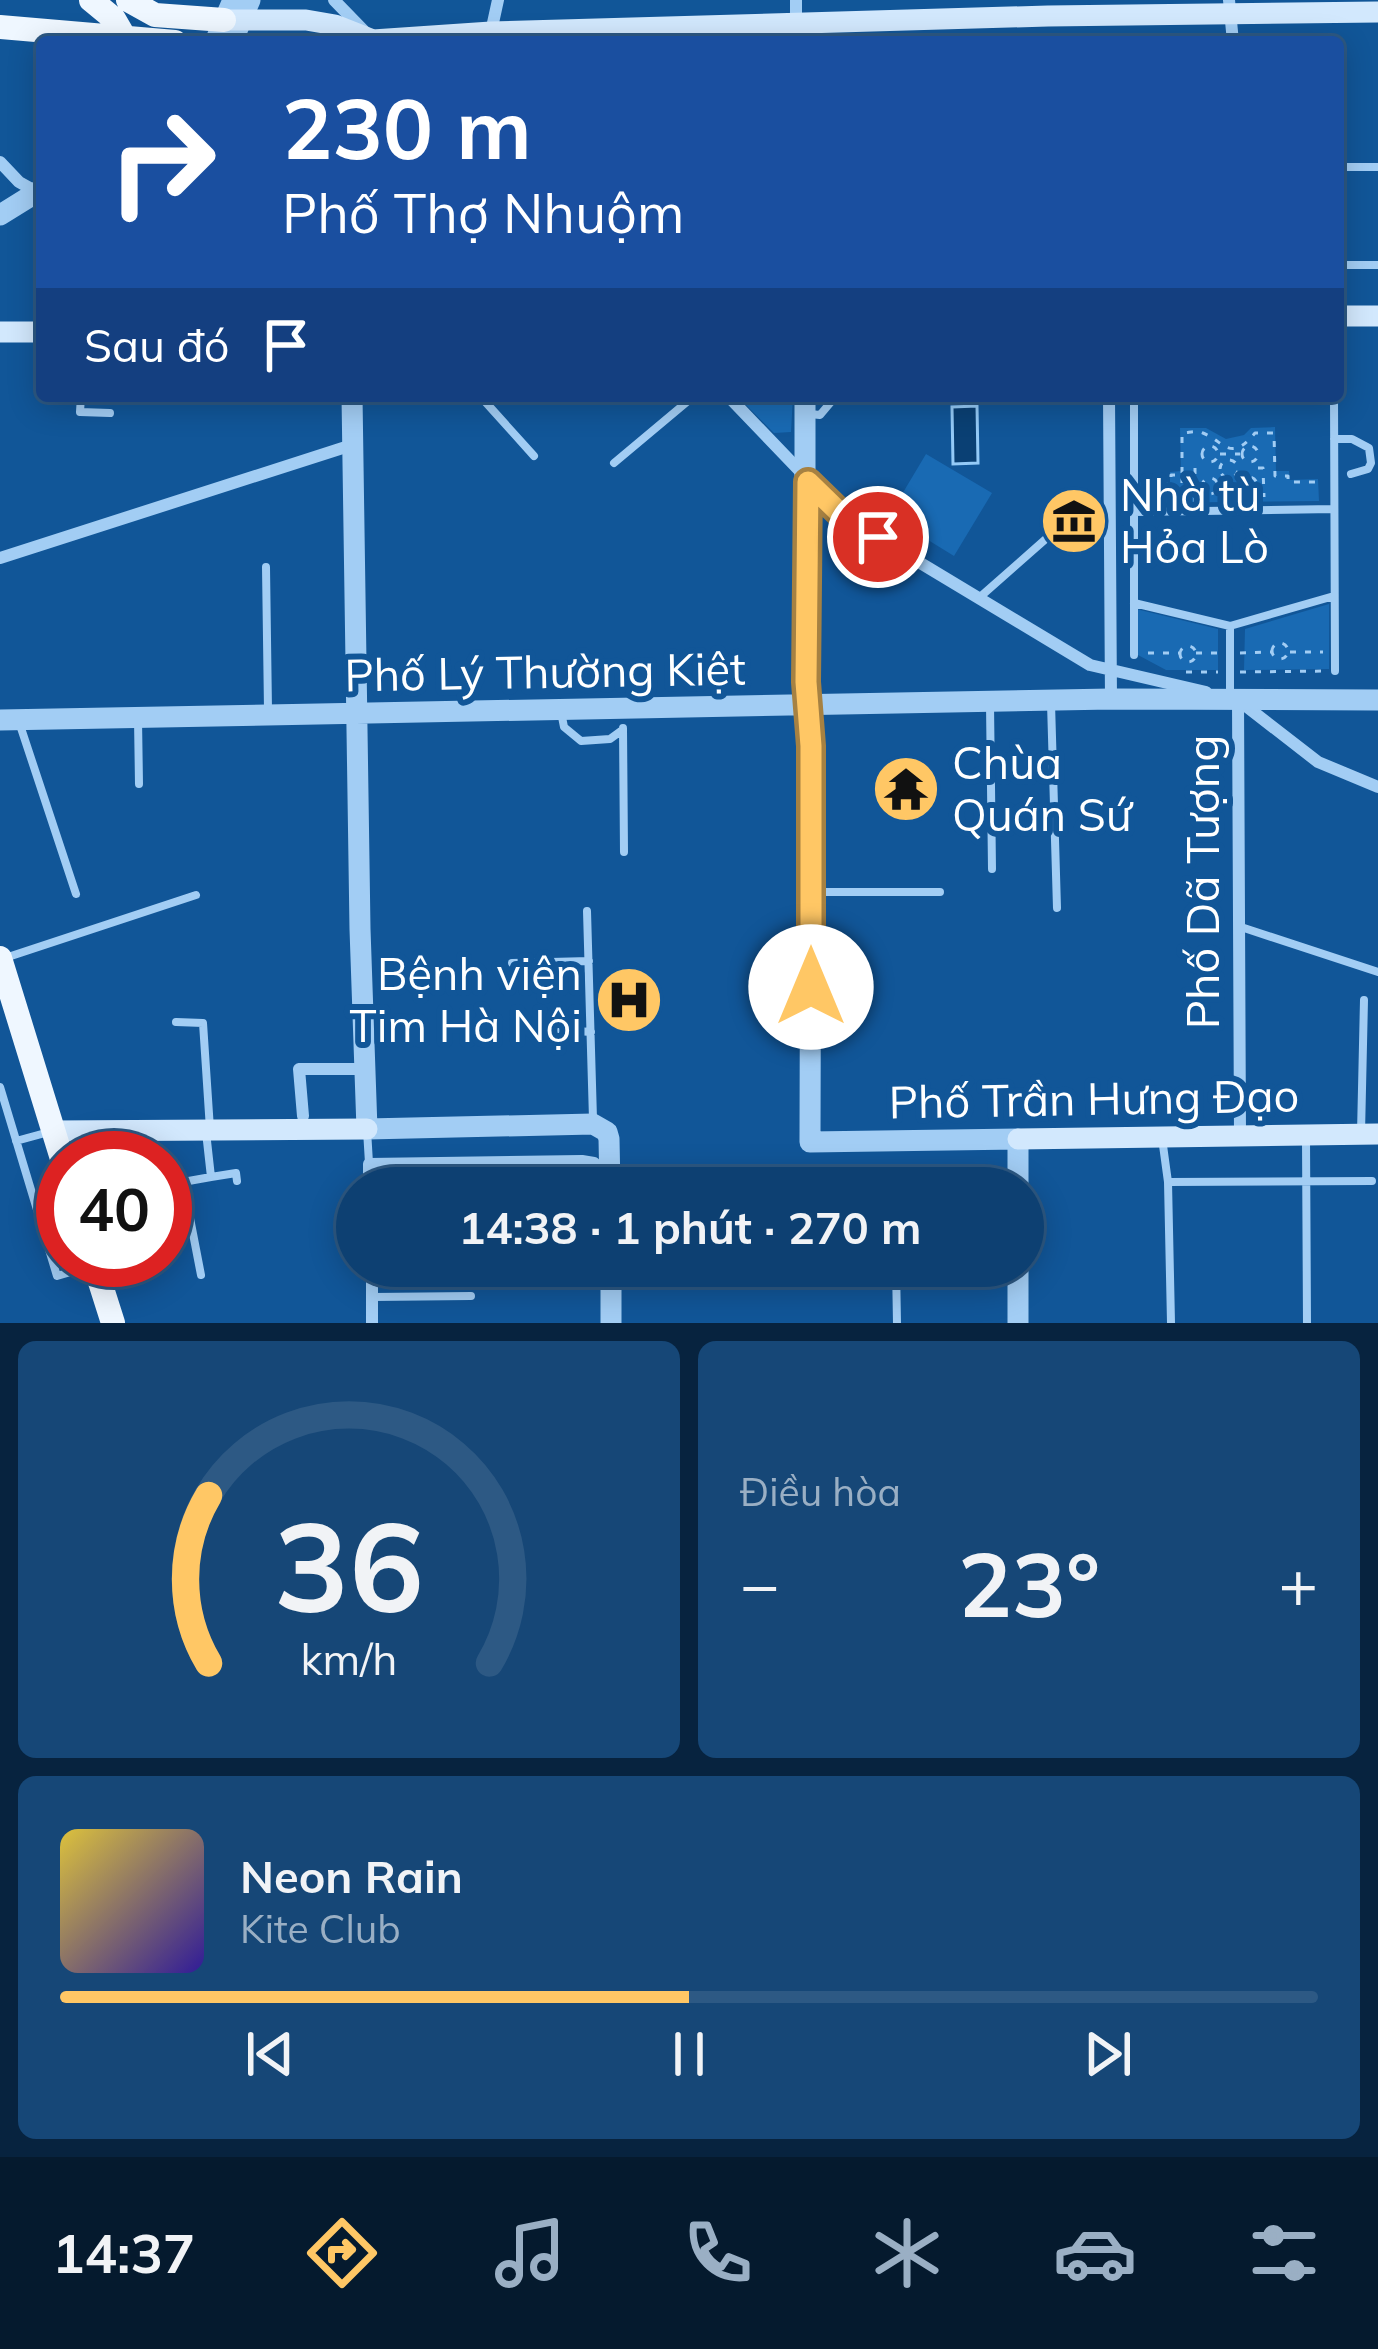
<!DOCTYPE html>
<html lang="vi">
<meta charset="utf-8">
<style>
:root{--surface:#0d4072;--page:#164777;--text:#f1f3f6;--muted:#9aafc4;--line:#2d5984;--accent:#ffc765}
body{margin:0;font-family:Mulish,sans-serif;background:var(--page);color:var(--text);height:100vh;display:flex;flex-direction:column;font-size:45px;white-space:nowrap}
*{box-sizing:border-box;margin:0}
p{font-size:39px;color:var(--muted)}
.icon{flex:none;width:66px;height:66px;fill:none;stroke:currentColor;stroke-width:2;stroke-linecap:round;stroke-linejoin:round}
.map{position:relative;height:1323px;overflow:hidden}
.drawer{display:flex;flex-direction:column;gap:18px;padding:18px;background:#07233f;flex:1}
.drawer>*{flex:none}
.banner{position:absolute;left:36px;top:36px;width:1308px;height:366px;border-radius:12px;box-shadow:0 6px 30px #0003,0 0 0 3px var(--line);background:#1a4fa0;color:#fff;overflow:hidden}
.speed{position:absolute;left:36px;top:1131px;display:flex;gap:24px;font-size:60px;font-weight:700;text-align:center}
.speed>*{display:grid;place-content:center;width:156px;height:156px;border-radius:50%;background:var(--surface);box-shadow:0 6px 30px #0003,0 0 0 3px var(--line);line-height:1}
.speed .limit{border:18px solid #d22;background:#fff;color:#111}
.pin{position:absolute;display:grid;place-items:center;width:102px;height:102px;color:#fff;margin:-51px;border:6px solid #fff;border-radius:50%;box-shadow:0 3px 12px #0007}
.me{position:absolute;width:132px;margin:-66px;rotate:0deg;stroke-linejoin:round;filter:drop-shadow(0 0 9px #0008)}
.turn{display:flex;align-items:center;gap:42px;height:252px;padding:0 48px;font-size:54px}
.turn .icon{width:156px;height:156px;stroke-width:2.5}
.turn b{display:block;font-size:84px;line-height:102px}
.then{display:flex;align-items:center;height:114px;padding:0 48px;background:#0003;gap:24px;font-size:45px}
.big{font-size:90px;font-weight:700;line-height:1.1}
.drawer .tile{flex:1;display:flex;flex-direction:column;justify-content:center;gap:18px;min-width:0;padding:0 42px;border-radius:18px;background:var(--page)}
.drawer .dial{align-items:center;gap:0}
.dial svg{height:312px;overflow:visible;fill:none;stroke:var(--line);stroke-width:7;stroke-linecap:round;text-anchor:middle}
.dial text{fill:var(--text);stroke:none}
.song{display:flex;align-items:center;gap:36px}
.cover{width:144px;height:144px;border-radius:18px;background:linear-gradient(135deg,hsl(50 70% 55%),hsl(250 70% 35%))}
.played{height:12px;border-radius:6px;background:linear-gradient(90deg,var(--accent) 50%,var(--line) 50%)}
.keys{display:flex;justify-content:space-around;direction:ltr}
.heat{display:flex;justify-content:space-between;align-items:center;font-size:66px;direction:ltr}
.drawer .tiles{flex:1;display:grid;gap:18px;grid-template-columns:1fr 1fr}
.tile:last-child{grid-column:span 2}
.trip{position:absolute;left:336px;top:1167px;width:708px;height:120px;border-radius:60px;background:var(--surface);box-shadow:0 6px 30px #0003,0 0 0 3px var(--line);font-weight:700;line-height:120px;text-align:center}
.tab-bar{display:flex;height:192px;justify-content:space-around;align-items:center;background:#051a2e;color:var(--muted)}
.tab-bar .icon{width:84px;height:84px}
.tab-bar .current{color:var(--accent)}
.tab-bar b{font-size:54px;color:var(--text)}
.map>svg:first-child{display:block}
.green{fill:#196ab3}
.water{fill:#0a4074;stroke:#94caf7;stroke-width:3}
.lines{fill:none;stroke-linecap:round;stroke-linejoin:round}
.path{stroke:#a2cdf4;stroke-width:3;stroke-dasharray:6 9;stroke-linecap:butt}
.service{stroke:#a2cdf4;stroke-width:8}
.minor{stroke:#a2cdf4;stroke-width:12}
.tertiary{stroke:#a2cdf4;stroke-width:21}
.secondary{stroke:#d2e8fd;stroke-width:21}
.primary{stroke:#eff7ff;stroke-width:24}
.route-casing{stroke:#a68142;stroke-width:30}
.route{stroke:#ffc765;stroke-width:21}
.labels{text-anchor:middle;stroke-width:12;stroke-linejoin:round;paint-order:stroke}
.poi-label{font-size:45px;fill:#fff;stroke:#115698;text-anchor:start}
.street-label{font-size:45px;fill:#fff;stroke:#115698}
</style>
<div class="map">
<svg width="1378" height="1323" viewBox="0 0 1378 1323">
<rect width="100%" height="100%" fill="#115698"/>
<!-- green -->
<path class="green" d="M 737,396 L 793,396 L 791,432 L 774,433 Z
M 1275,427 L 1276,471 L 1289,471 L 1290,480 L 1318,479 L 1319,501 L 1141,503 L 1140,482 L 1170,482 L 1170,472 L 1181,471 L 1180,428 L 1206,428 L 1226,439 L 1244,435 L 1251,428 Z
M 926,454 L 992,493 L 954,556 L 889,516 Z
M 1329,604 L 1329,669 L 1244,670 L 1245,629 Z
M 1136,609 L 1218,629 L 1218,670 L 1166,670 L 1138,655 Z"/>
<!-- water -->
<path class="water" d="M 977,406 L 978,463 L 953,464 L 952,407 Z"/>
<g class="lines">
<!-- path -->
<path class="path" d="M1202 454a8 8 0 1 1 16 0a8 8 0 1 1-16 0Z
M1242 454a8 8 0 1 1 16 0a8 8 0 1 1-16 0Z
M 1220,454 L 1240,454
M1220 469a9 9 0 1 1 18 0a9 9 0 1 1-18 0Z
M 1195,468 L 1195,502
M 1258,468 L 1263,468 L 1264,497
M1241 485a8 8 0 1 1 16 0a8 8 0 1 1-16 0Z
M 1182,477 L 1182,498
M1202 486a8 8 0 1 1 16 0a8 8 0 1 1-16 0Z
M 1230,480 L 1230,500
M 1148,484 L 1171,484 L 1171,475 L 1182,475 L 1182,433 C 1189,433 1196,430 1203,433 C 1225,442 1230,463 1255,433 L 1274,433 L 1275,476 L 1288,476 L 1288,482 L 1322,482
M1272 651a8 8 0 1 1 16 0a8 8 0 1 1-16 0Z
M1180 654a8 8 0 1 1 16 0a8 8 0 1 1-16 0Z
M 1290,652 L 1323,652
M 1148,653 L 1180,653
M 1196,653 L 1219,653
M 1240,653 L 1272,652
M 1186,672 L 1218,672
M 1240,672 L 1326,671"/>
<!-- service -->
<path class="service" d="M 1338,167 L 1378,167
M 1338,265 L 1378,265
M 81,396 L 80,412 L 110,413
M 480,396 L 534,456
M 1134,396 L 1134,655
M 1334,396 L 1335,671
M 810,414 L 820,415 L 836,396
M 1334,439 L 1352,439 L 1369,448 L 1371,463 L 1368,469 L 1351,474
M 614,463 L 694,396
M 1134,512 L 1334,509
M 266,567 L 268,710
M 980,597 L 1048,537 L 1051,530
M 1134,603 L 1230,626 L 1334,596
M 1230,696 L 1230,626
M 1051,703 L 1057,908
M 990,704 L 992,869
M 561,712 L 564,727 L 581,741 L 610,739 L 621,731
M 138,719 L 139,784
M 19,722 L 76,894
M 623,728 L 624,852
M 813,892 L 940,892
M 587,911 L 593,1119
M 1241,927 L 1378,972
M 8,957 L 196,895
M 512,963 L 589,961
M 176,1022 L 203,1023 L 210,1129
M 535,1028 L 591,1032
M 0,1087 L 57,1276 L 91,1266
M 367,1130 L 369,1163
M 1361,1133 L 1364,1000
M 1162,1138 L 1168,1182 L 1171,1323
M 1306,1139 L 1307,1323
M 16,1141 L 49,1132
M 211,1177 L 236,1173 L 237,1181
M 1168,1182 L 1372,1181
M 773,1183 L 773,1188
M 896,1266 L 897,1323
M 201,1275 L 183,1182 L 211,1177 L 206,1132
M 373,1297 L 471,1296"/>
<!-- minor -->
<path class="minor" d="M 334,0 L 366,33
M 796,0 L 796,24
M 1229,0 L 1233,42
M 491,32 L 498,0
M 0,162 L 19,182 L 37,192
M 728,396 L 844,517 L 1090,665 L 1206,692
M 1109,396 L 1111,699
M 0,558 L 352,445
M 1238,700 L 1240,1135
M 1242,703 L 1318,762 L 1378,787
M 303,1116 L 299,1069 L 364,1069
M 369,1188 L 369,1164 L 582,1161 L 594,1163 L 606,1174
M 372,1266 L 372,1323"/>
<!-- tertiary -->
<path class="tertiary" d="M 215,42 L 233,0
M 232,42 L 250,0
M 0,215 L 42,189
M 352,396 L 360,929 L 367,1129 L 593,1124 L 607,1132 L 609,1139 L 610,1188
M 805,396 L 805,682 L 811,746 L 810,1142 L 1018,1139 L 1018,1188
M 0,720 L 1111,699 L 1378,700
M 611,1266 L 611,1323
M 1018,1323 L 1018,1266"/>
<!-- secondary -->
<path class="secondary" d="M 224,20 L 306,20 L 335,25 L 373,40 L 491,32 L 1048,16 L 1378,12
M 1338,316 L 1378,316
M 0,332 L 42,332
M 53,1131 L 367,1129
M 1018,1139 L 1378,1134"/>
<!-- primary -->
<path class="primary" d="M 91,0 L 114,19 L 125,38
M 128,0 L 155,15 L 224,20
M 0,27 L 175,42
M 0,958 L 63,1162
M 93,1260 L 113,1323"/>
</g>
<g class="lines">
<defs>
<path id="route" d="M 811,987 L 811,746 L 806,682 L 808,482 L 844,517 L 878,537"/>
</defs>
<!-- route casing -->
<use href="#route" class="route-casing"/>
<!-- route -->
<use href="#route" class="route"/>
</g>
<!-- icons -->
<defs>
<symbol id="museum-disc" viewBox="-11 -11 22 22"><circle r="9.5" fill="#ffc765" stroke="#115698"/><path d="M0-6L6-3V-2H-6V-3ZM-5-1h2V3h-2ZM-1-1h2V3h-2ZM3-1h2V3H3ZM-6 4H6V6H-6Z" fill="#111"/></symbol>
<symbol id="temple-disc" viewBox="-11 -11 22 22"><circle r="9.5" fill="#ffc765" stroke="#115698"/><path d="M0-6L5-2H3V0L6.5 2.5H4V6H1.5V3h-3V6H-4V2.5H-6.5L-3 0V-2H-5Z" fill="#111"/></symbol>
<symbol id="hospital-disc" viewBox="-11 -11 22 22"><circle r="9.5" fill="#ffc765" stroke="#115698"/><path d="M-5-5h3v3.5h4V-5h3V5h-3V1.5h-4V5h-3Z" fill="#111"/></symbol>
</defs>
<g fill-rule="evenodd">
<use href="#museum-disc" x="1036" y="483" width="76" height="76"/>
<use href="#temple-disc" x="868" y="751" width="76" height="76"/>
<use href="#hospital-disc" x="591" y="962" width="76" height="76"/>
</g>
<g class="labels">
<!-- poi labels -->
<g class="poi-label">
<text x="1120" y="511">Nhà tù<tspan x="1120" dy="52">Hỏa Lò</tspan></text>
<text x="952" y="779">Chùa<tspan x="952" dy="52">Quán Sứ</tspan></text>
<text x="582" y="990" text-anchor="end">Bệnh viện<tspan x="582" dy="52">Tim Hà Nội</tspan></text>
</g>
<!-- street labels -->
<g class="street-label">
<text transform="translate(545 672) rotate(-1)" y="16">Phố Lý Thường Kiệt</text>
<text transform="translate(1203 882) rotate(-90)" y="16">Phố Dã Tượng</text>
<text transform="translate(1094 1099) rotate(-1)" y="16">Phố Trần Hưng Đạo</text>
</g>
</g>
</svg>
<div class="speed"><div class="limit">40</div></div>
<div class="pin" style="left:878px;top:537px;background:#d93025"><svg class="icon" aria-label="arrive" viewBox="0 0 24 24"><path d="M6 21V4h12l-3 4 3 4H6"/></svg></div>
<svg class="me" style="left:811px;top:987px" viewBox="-20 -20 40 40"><circle r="19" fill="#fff"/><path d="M0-13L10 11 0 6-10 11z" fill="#ffc765"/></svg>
<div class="trip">14:38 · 1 phút · 270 m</div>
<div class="banner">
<div class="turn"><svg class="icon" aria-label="right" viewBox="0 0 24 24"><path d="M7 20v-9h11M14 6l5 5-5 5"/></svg><div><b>230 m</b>Phố Thợ Nhuộm</div></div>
<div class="then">Sau đó<svg class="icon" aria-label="arrive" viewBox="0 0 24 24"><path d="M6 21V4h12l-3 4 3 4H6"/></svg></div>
</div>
</div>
<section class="drawer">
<div class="tiles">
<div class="tile dial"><svg viewBox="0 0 100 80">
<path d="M14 69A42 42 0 1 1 86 69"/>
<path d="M14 69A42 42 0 0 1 14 26" stroke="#ffc765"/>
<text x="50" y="56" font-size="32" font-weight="700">36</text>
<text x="50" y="72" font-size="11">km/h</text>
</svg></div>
<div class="tile"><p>Điều hòa</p>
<div class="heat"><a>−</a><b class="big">23°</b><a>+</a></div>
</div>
<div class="tile">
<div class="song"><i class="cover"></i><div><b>Neon Rain</b><p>Kite Club</p></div></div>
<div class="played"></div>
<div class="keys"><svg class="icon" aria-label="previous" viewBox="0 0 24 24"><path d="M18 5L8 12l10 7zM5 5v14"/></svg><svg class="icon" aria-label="pause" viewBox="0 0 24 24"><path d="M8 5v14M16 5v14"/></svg><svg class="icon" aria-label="next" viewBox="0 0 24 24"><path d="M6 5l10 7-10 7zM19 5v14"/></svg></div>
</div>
</div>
</section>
<nav class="tab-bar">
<b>14:37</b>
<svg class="icon current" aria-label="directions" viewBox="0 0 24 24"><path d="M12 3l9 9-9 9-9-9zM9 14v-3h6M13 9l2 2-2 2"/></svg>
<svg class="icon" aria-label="music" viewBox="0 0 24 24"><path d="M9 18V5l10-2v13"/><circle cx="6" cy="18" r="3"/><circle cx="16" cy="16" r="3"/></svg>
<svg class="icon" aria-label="phone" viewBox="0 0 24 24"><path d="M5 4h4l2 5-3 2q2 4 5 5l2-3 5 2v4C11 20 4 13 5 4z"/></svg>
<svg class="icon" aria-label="climate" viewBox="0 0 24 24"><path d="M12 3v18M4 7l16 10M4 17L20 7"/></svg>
<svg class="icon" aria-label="car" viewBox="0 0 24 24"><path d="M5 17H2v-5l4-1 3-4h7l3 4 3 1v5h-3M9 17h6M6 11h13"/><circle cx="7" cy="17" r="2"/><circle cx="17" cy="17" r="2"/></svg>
<svg class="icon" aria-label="filters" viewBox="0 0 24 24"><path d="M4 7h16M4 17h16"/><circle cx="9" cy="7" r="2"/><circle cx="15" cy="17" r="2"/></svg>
</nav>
